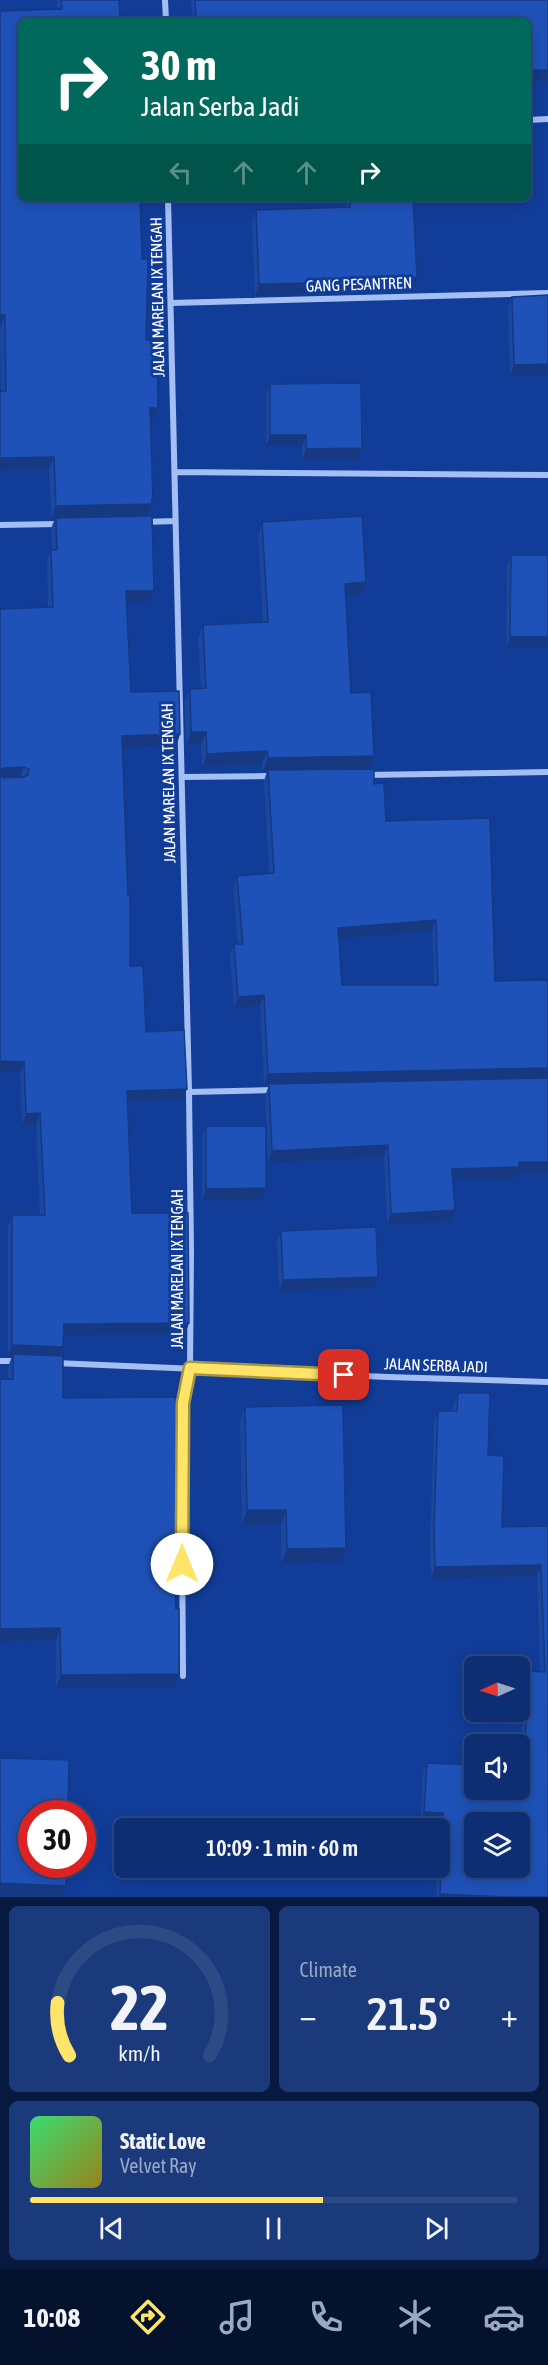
<!DOCTYPE html>
<meta charset="utf-8">
<style>
:root{--surface:#0d2e73;--page:#1b3a7b;--text:#f1f3f6;--muted:#9aa8c4;--line:#2d4a85;--accent:#ffe567}
body{margin:0;font-family:"Asap Condensed",sans-serif;background:var(--page);color:var(--text);height:100vh;display:flex;flex-direction:column;font-size:22px;white-space:nowrap}
*{box-sizing:border-box;margin:0}
p{font-size:20px;color:var(--muted)}
.icon{flex:none;width:33px;height:33px;fill:none;stroke:currentColor;stroke-width:2;stroke-linecap:round;stroke-linejoin:round}
.map{position:relative;height:1897px;overflow:hidden}
.details{display:flex;flex-direction:column;gap:9px;padding:9px;background:#07193f;flex:1}
.details>*{flex:none}
.banner{position:absolute;left:18px;top:18px;width:513px;height:183px;border-radius:9px;box-shadow:0 3px 15px #0003,0 0 0 2px var(--line);background:#00695c;color:#fff;overflow:hidden}
.needle{width:39px;rotate:267deg}
.buttons{position:absolute;left:464px;top:1656px;display:grid;gap:12px}
.buttons a{display:grid;place-items:center;width:66px;height:66px;border-radius:9px;background:var(--surface);box-shadow:0 3px 15px #0003,0 0 0 2px var(--line);font-size:30px}
.speed{position:absolute;left:18px;top:1800px;display:flex;gap:12px;font-size:30px;font-weight:700;text-align:center}
.speed>*{display:grid;place-content:center;width:78px;height:78px;border-radius:50%;background:var(--surface);box-shadow:0 3px 15px #0003,0 0 0 2px var(--line);line-height:1}
.speed .limit{border:9px solid #d22;background:#fff;color:#111}
.pin{position:absolute;display:grid;place-items:center;width:51px;height:51px;color:#fff;margin:-26px;border-radius:12px;box-shadow:0 3px 9px #0006}
.me{position:absolute;width:66px;margin:-33px;rotate:0deg;stroke-linejoin:round;filter:drop-shadow(0 0 4px #0008)}
.turn{display:flex;align-items:center;gap:21px;height:126px;padding:0 24px;font-size:27px}
.turn .icon{width:78px;height:78px;stroke-width:2.5}
.turn b{display:block;font-size:42px;line-height:51px}
.lanes{display:flex;align-items:center;height:57px;padding:0 24px;background:#0003;justify-content:center;gap:30px;direction:ltr}
.lanes .off{opacity:.35}
.big{font-size:45px;font-weight:600;line-height:1.1}
.details .card{flex:1;display:flex;flex-direction:column;justify-content:center;gap:9px;min-width:0;padding:0 21px;border-radius:9px;background:var(--page)}
.details .dial{align-items:center;gap:0}
.dial svg{height:156px;overflow:visible;fill:none;stroke:var(--line);stroke-width:7;stroke-linecap:round;text-anchor:middle}
.dial text{fill:var(--text);stroke:none}
.song{display:flex;align-items:center;gap:18px}
.cover{width:72px;height:72px;border-radius:9px;background:linear-gradient(135deg,hsl(140 70% 55%),hsl(50 70% 35%))}
.played{height:6px;border-radius:3px;background:linear-gradient(90deg,var(--accent) 60%,var(--line) 60%)}
.keys{display:flex;justify-content:space-around;direction:ltr}
.heat{display:flex;justify-content:space-between;align-items:center;font-size:33px;direction:ltr}
.details .tiles{flex:1;display:grid;gap:9px;grid-template-columns:1fr 1fr}
.card:last-child{grid-column:span 2}
.trip{position:absolute;left:114px;top:1818px;width:336px;height:60px;border-radius:9px;background:var(--surface);box-shadow:0 3px 15px #0003,0 0 0 2px var(--line);font-weight:600;line-height:60px;text-align:center}
.tabs{display:flex;height:96px;justify-content:space-around;align-items:center;background:#05122e;color:var(--muted)}
.tabs .icon{width:42px;height:42px}
.tabs .selected{color:var(--accent)}
.tabs b{font-size:27px;color:var(--text)}
.map>svg:first-child{display:block}
.lines{fill:none;stroke-linecap:round;stroke-linejoin:round}
.street{stroke:#a4bff4;stroke-width:6}
.wall{fill:#1b479f;fill-rule:evenodd}
.shaded-wall{fill:#163982}
.building{fill:#1f52b9;stroke:#163982;stroke-width:1.5;fill-rule:evenodd}
.route-casing{stroke:#a69543;stroke-width:15}
.route{stroke:#ffe567;stroke-width:10}
.labels{text-anchor:middle;stroke-width:6;stroke-linejoin:round;paint-order:stroke}
.street-label{font-size:16px;fill:#fff;stroke:#113d99}
</style>
<div class="map">
<svg width="548" height="1897" viewBox="0 0 548 1897">
<rect width="100%" height="100%" fill="#113d99"/>
<g class="lines">
<!-- street -->
<path class="street" d="M 165,0 L 166,21
M 528,120 L 548,119
M 168,198 L 189,1092 L 191,1251 L 190,1368 L 183,1403 L 182,1516
M 171,303 L 548,293
M 175,472 L 548,475
M 145,522 L 175,521
M 0,525 L 59,524
M 366,775 L 548,772
M 182,777 L 271,776
M 189,1092 L 274,1090
M 0,1361 L 17,1361
M 55,1363 L 388,1377 L 548,1382
M 182,1532 L 183,1676"/>
</g>
<!-- wall -->
<path class="wall" d="M 57,0 L 119,0 L 120,21 L 21,21 L 21,198 L 140,198 L 142,259 L 148,259 L 146,340 L 157,340 L 158,408 L 153,421 L 151,421 L 153,499 L 147,516 L 152,516 L 154,591 L 150,602 L 126,603 L 131,692 L 179,691 L 180,734 L 176,746 L 122,747 L 128,896 L 130,896 L 130,966 L 143,966 L 146,1032 L 184,1030 L 187,1089 L 182,1100 L 128,1102 L 132,1213 L 188,1213 L 189,1323 L 185,1334 L 63,1335 L 63,1347 L 59,1356 L 63,1356 L 63,1398 L 176,1397 L 182,1520 L 182,1539 L 178,1551 L 174,1552 L 176,1609 L 179,1609 L 179,1674 L 174,1687 L 56,1688 L 56,1640 L 0,1642 L 0,1379 L 8,1379 L 8,1367 L 12,1356 L 8,1356 L 8,1227 L 12,1215 L 40,1215 L 36,1125 L 22,1125 L 20,1073 L 0,1072 L 0,609 L 48,607 L 47,562 L 51,550 L 52,550 L 51,529 L 55,518 L 51,519 L 49,469 L 0,470 L 0,391 L 1,391 L 0,328 L 0,11 L 57,9 Z
M 191,0 L 548,0 L 548,81 L 528,81 L 528,21 L 192,21 Z
M 345,198 L 413,198 L 413,288 L 354,293 L 255,296 L 252,221 L 256,210 L 346,207 Z
M 548,295 L 548,375 L 510,376 L 508,307 L 512,297 Z
M 270,384 L 362,448 L 358,459 L 302,460 L 302,446 L 266,446 L 266,395 Z
M 262,522 L 361,595 L 346,596 L 351,693 L 369,769 L 386,821 L 495,981 L 548,980 L 548,1173 L 517,1174 L 515,1179 L 453,1180 L 455,1210 L 451,1221 L 387,1225 L 384,1157 L 268,1163 L 265,1096 L 269,1085 L 264,1085 L 260,1006 L 234,1008 L 230,955 L 234,944 L 238,944 L 233,887 L 237,876 L 269,873 L 264,781 L 267,771 L 263,771 L 262,764 L 202,767 L 201,745 L 186,745 L 185,702 L 190,689 L 201,689 L 198,638 L 203,625 L 263,622 L 258,535 ZM 432,931 L 434,985 L 342,985 L 339,938 Z
M 511,555 L 548,555 L 506,648 L 507,566 Z
M 206,1126 L 266,1188 L 262,1199 L 202,1200 L 202,1137 Z
M 281,1231 L 374,1288 L 279,1291 L 277,1242 Z
M 458,1393 L 488,1455 L 502,1527 L 548,1526 L 548,1897 L 436,1897 L 437,1868 L 440,1868 L 440,1828 L 438,1828 L 439,1825 L 420,1824 L 423,1774 L 427,1763 L 519,1790 L 519,1747 L 521,1741 L 525,1683 L 530,1671 L 540,1672 L 537,1576 L 431,1579 L 430,1540 L 434,1423 L 438,1411 L 453,1411 L 453,1405 Z
M 245,1407 L 341,1562 L 281,1563 L 281,1524 L 242,1525 L 240,1421 Z"/>
<!-- shaded-wall -->
<path class="shaded-wall" d="M 528,70 L 548,70 L 548,81 L 528,81 Z
M 417,277 L 413,288 L 354,293 L 255,296 L 259,284 Z
M 0,315 L 5,315 L 0,328 Z
M 548,364 L 548,375 L 510,376 L 514,365 Z
M 150,408 L 158,408 L 153,421 L 146,421 Z
M 270,435 L 306,435 L 302,446 L 266,446 Z
M 362,448 L 358,459 L 302,460 L 306,449 Z
M 54,457 L 49,469 L 0,470 L 0,458 Z
M 153,499 L 147,516 L 51,519 L 56,506 Z
M 366,582 L 361,595 L 340,597 L 345,584 Z
M 126,591 L 154,591 L 150,602 L 122,603 Z
M 510,637 L 548,637 L 548,648 L 506,648 Z
M 191,732 L 206,732 L 201,745 L 186,745 Z
M 180,734 L 176,746 L 118,747 L 122,736 Z
M 267,751 L 262,764 L 202,767 L 207,754 Z
M 374,756 L 369,769 L 263,771 L 268,758 Z
M 24,767 L 20,778 L 0,779 L 0,770 L 4,768 Z
M 436,920 L 432,931 L 334,939 L 338,928 Z
M 264,995 L 260,1006 L 234,1008 L 238,997 Z
M 0,1061 L 24,1062 L 20,1073 L 0,1072 Z
M 548,1068 L 548,1078 L 264,1085 L 268,1074 Z
M 187,1089 L 182,1100 L 123,1102 L 127,1091 Z
M 40,1113 L 36,1125 L 22,1125 L 26,1114 Z
M 388,1145 L 384,1157 L 268,1163 L 272,1151 Z
M 519,1162 L 548,1162 L 548,1173 L 517,1174 L 515,1179 L 448,1180 L 452,1169 Z
M 266,1188 L 262,1199 L 202,1200 L 206,1189 Z
M 455,1210 L 451,1221 L 387,1225 L 391,1214 Z
M 378,1277 L 374,1288 L 279,1291 L 283,1280 Z
M 189,1323 L 185,1334 L 60,1335 L 64,1324 Z
M 12,1345 L 63,1347 L 59,1358 L 13,1354 L 12,1356 L 8,1356 Z
M 247,1510 L 286,1510 L 281,1524 L 242,1525 Z
M 174,1539 L 182,1539 L 178,1551 L 170,1552 Z
M 346,1548 L 341,1562 L 281,1563 L 287,1549 Z
M 541,1565 L 537,1576 L 431,1579 L 435,1567 Z
M 60,1628 L 56,1640 L 0,1642 L 0,1629 Z
M 179,1674 L 174,1687 L 56,1688 L 61,1675 Z
M 424,1812 L 443,1813 L 439,1825 L 420,1824 Z
M 0,1883 L 66,1886 L 62,1897 L 31,1897 L 0,1896 Z
M 440,1894 L 506,1897 L 439,1897 Z"/>
<!-- building -->
<path class="building" d="M 61,0 L 119,0 L 120,21 L 21,21 L 21,198 L 140,198 L 142,259 L 148,259 L 146,340 L 157,340 L 158,408 L 150,408 L 153,499 L 152,499 L 152,504 L 56,506 L 54,457 L 0,458 L 0,391 L 6,391 L 5,315 L 0,315 L 0,11 L 62,9 Z
M 195,0 L 548,0 L 548,70 L 528,70 L 528,21 L 196,21 Z
M 350,198 L 413,198 L 417,277 L 358,282 L 259,284 L 256,210 L 350,207 Z
M 548,295 L 548,364 L 514,365 L 512,297 Z
M 361,383 L 362,448 L 306,449 L 306,435 L 270,435 L 270,384 Z
M 152,516 L 154,591 L 126,591 L 131,692 L 179,691 L 180,734 L 122,736 L 128,896 L 130,896 L 130,966 L 143,966 L 146,1032 L 184,1030 L 187,1089 L 127,1091 L 132,1213 L 188,1213 L 189,1323 L 64,1324 L 63,1347 L 12,1345 L 12,1215 L 45,1215 L 40,1113 L 26,1114 L 24,1062 L 0,1061 L 0,775 L 4,778 L 24,777 L 28,775 L 29,769 L 24,767 L 4,768 L 0,770 L 0,609 L 53,607 L 51,550 L 57,550 L 56,518 Z
M 362,516 L 366,582 L 345,584 L 351,693 L 371,692 L 374,756 L 268,758 L 267,751 L 207,754 L 206,732 L 191,732 L 190,689 L 206,688 L 203,625 L 268,622 L 262,522 Z
M 511,555 L 548,555 L 548,637 L 510,637 Z
M 374,769 L 374,784 L 384,783 L 386,821 L 490,818 L 495,981 L 548,980 L 548,1068 L 268,1074 L 264,995 L 238,997 L 234,944 L 243,944 L 237,876 L 274,873 L 268,770 ZM 436,920 L 438,985 L 342,985 L 338,928 Z
M 548,1078 L 548,1162 L 519,1162 L 519,1167 L 452,1169 L 455,1210 L 391,1214 L 388,1145 L 272,1151 L 269,1084 Z
M 206,1126 L 266,1126 L 266,1188 L 206,1189 Z
M 376,1227 L 378,1277 L 283,1280 L 281,1231 Z
M 13,1354 L 63,1356 L 63,1398 L 176,1397 L 182,1520 L 182,1539 L 174,1539 L 176,1609 L 179,1609 L 179,1674 L 61,1675 L 60,1628 L 0,1629 L 0,1379 L 13,1379 Z
M 458,1393 L 490,1393 L 488,1455 L 504,1456 L 502,1527 L 548,1526 L 548,1897 L 506,1897 L 440,1894 L 443,1813 L 424,1812 L 427,1763 L 474,1765 L 474,1790 L 519,1790 L 519,1768 L 521,1741 L 525,1741 L 530,1671 L 545,1672 L 541,1565 L 435,1567 L 434,1528 L 438,1411 L 457,1411 ZM 474,1822 L 519,1822 L 519,1868 L 474,1868 Z
M 343,1405 L 346,1548 L 287,1549 L 286,1510 L 247,1510 L 245,1407 Z
M 0,1758 L 69,1760 L 68,1814 L 32,1814 L 32,1864 L 67,1864 L 66,1886 L 0,1883 Z"/>
<g class="lines">
<defs>
<path id="route" d="M 182,1564 L 183,1403 L 190,1368 L 344,1375"/>
</defs>
<!-- route casing -->
<use href="#route" class="route-casing"/>
<!-- route -->
<use href="#route" class="route"/>
</g>
<g class="labels">
<!-- street labels -->
<g class="street-label">
<text transform="translate(359 284) rotate(-2)" y="6">GANG PESANTREN</text>
<text transform="translate(157 297) rotate(-91)" y="6">JALAN MARELAN IX TENGAH</text>
<text transform="translate(168 783) rotate(-91)" y="6">JALAN MARELAN IX TENGAH</text>
<text transform="translate(177 1269) rotate(-90)" y="6">JALAN MARELAN IX TENGAH</text>
<text transform="translate(436 1365) rotate(2)" y="6">JALAN SERBA JADI</text>
</g>
</g>
</svg>
<div class="buttons">
<a><svg class="needle" viewBox="-14 -14 28 28"><path d="M0-13l5 13h-10z" fill="#e53935"/><path d="M0 13l5-13h-10z" fill="#9aa8c4"/></svg></a>
<a><svg class="icon" aria-label="sound" viewBox="0 0 24 24"><path d="M4 9h4l5-4v14l-5-4H4zM17 9q2 3 0 6"/></svg></a>
<a><svg class="icon" aria-label="layers" viewBox="0 0 24 24"><path d="M12 4l9 5-9 5-9-5zM3 14l9 5 9-5"/></svg></a>
</div>
<div class="speed"><div class="limit">30</div></div>
<div class="pin" style="left:344px;top:1375px;background:#d93025"><svg class="icon" aria-label="arrive" viewBox="0 0 24 24"><path d="M6 21V4h12l-3 4 3 4H6"/></svg></div>
<svg class="me" style="left:182px;top:1564px" viewBox="-20 -20 40 40"><circle r="19" fill="#fff"/><path d="M0-13L10 11 0 6-10 11z" fill="#ffe567"/></svg>
<div class="trip">10:09 · 1 min · 60 m</div>
<div class="banner">
<div class="turn"><svg class="icon" aria-label="right" viewBox="0 0 24 24"><path d="M7 20v-9h11M14 6l5 5-5 5"/></svg><div><b>30 m</b>Jalan Serba Jadi</div></div>
<div class="lanes"><svg class="icon off" aria-label="left" viewBox="0 0 24 24"><path d="M17 20v-9H6M10 6l-5 5 5 5"/></svg><svg class="icon off" aria-label="ahead" viewBox="0 0 24 24"><path d="M12 20V5M6 11l6-6 6 6"/></svg><svg class="icon off" aria-label="ahead" viewBox="0 0 24 24"><path d="M12 20V5M6 11l6-6 6 6"/></svg><svg class="icon" aria-label="right" viewBox="0 0 24 24"><path d="M7 20v-9h11M14 6l5 5-5 5"/></svg></div>
</div>
</div>
<section class="details">
<div class="tiles">
<div class="card dial"><svg viewBox="0 0 100 80">
<path d="M14 69A42 42 0 1 1 86 69"/>
<path d="M14 69A42 42 0 0 1 8 42" stroke="#ffe567"/>
<text x="50" y="56" font-size="32" font-weight="700">22</text>
<text x="50" y="72" font-size="11">km/h</text>
</svg></div>
<div class="card"><p>Climate</p>
<div class="heat"><a>−</a><b class="big">21.5°</b><a>+</a></div>
</div>
<div class="card">
<div class="song"><i class="cover"></i><div><b>Static Love</b><p>Velvet Ray</p></div></div>
<div class="played"></div>
<div class="keys"><svg class="icon" aria-label="previous" viewBox="0 0 24 24"><path d="M18 5L8 12l10 7zM5 5v14"/></svg><svg class="icon" aria-label="pause" viewBox="0 0 24 24"><path d="M8 5v14M16 5v14"/></svg><svg class="icon" aria-label="next" viewBox="0 0 24 24"><path d="M6 5l10 7-10 7zM19 5v14"/></svg></div>
</div>
</div>
</section>
<nav class="tabs">
<b>10:08</b>
<svg class="icon selected" aria-label="directions" viewBox="0 0 24 24"><path d="M12 3l9 9-9 9-9-9zM9 14v-3h6M13 9l2 2-2 2"/></svg>
<svg class="icon" aria-label="music" viewBox="0 0 24 24"><path d="M9 18V5l10-2v13"/><circle cx="6" cy="18" r="3"/><circle cx="16" cy="16" r="3"/></svg>
<svg class="icon" aria-label="phone" viewBox="0 0 24 24"><path d="M5 4h4l2 5-3 2q2 4 5 5l2-3 5 2v4C11 20 4 13 5 4z"/></svg>
<svg class="icon" aria-label="climate" viewBox="0 0 24 24"><path d="M12 3v18M4 7l16 10M4 17L20 7"/></svg>
<svg class="icon" aria-label="car" viewBox="0 0 24 24"><path d="M5 17H2v-5l4-1 3-4h7l3 4 3 1v5h-3M9 17h6M6 11h13"/><circle cx="7" cy="17" r="2"/><circle cx="17" cy="17" r="2"/></svg>
</nav>
